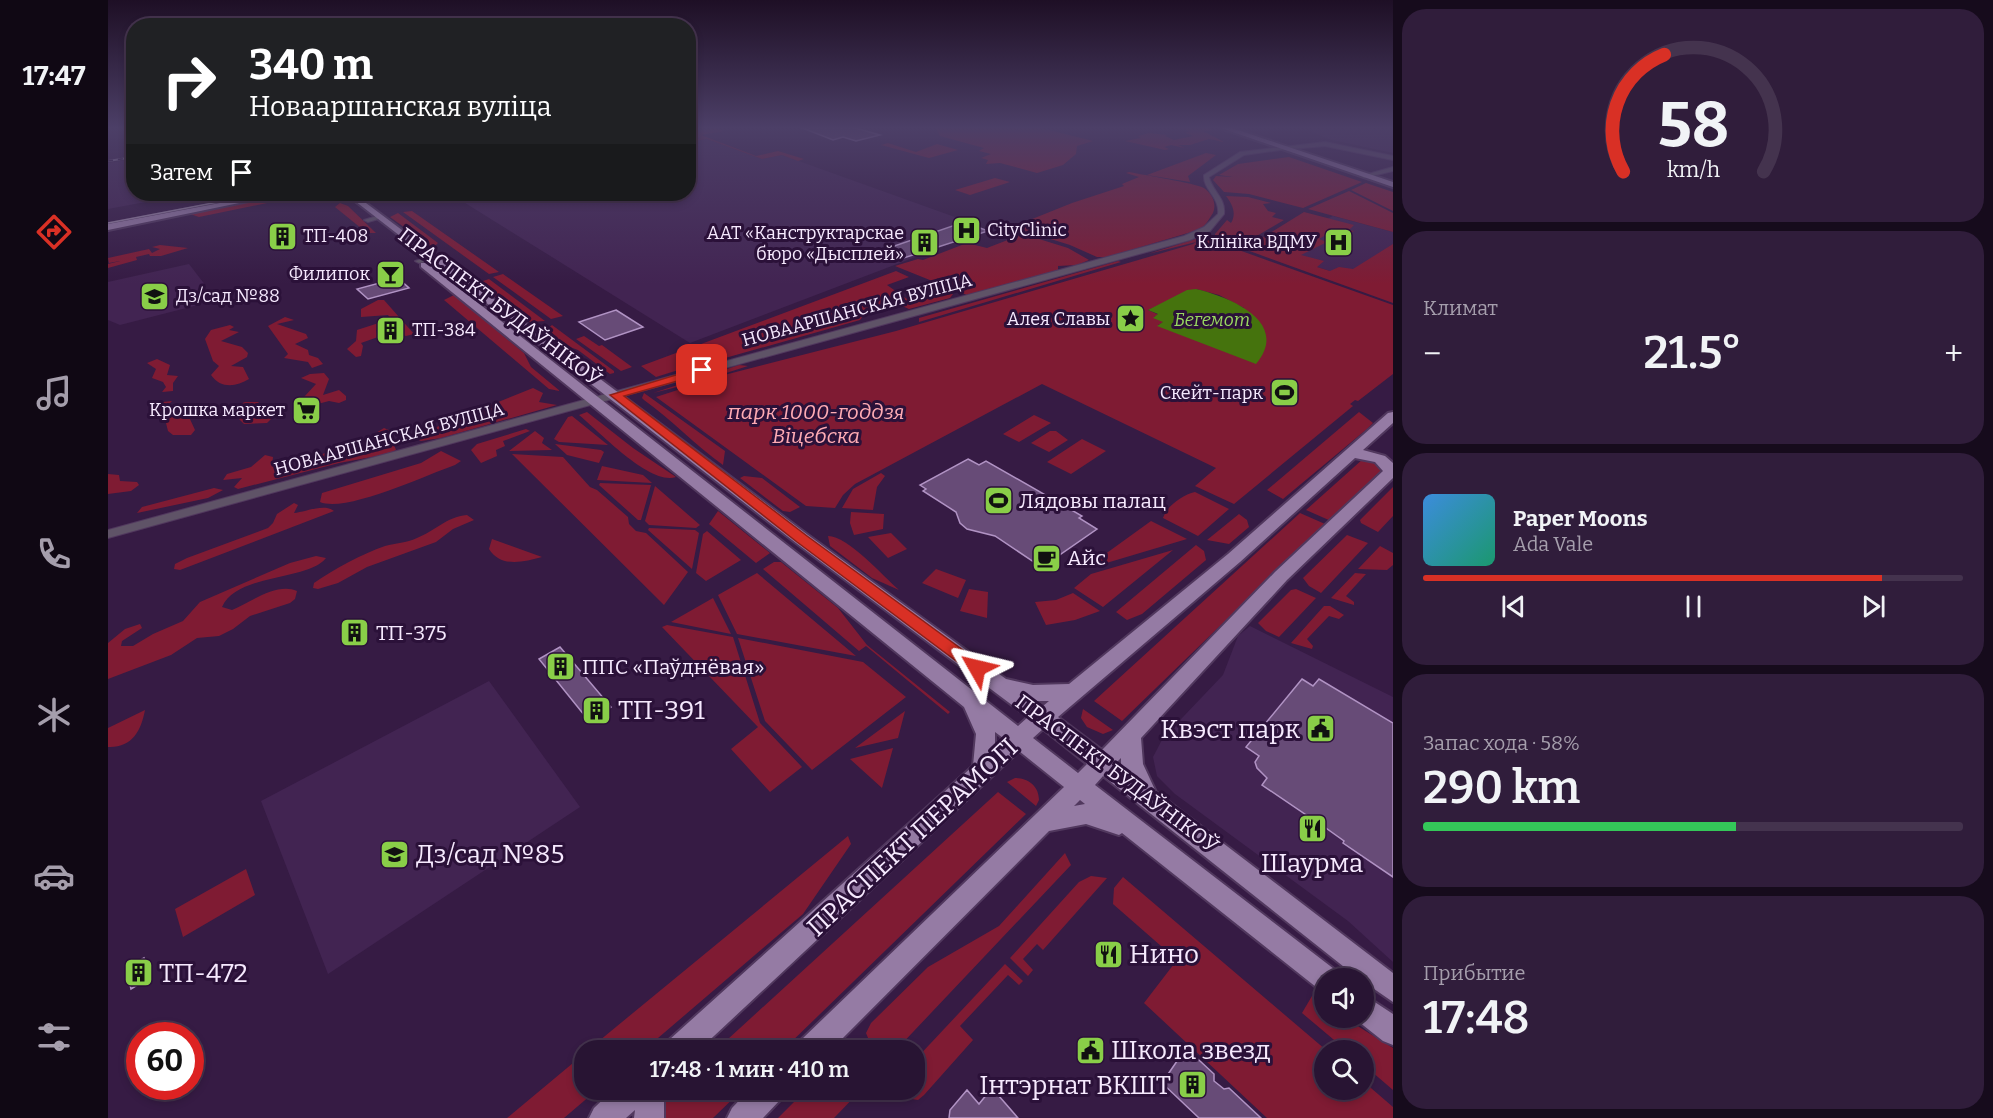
<!DOCTYPE html>
<html lang="ru">
<meta charset="utf-8">
<style>
:root{--surface:#281433;--page:#301d3b;--text:#f1f3f6;--muted:#a59eac;--line:#44334e;--accent:#d93025}
body{margin:0;font-family:Bitter,serif;background:var(--page);color:var(--text);height:100vh;display:flex;flex-direction:column;font-size:22px;white-space:nowrap}
*{box-sizing:border-box;margin:0}
p{font-size:20px;color:var(--muted)}
.icon{flex:none;width:33px;height:33px;fill:none;stroke:currentColor;stroke-width:2;stroke-linecap:round;stroke-linejoin:round}
.map{position:relative;flex:1;overflow:hidden}
.sheet{display:flex;flex-direction:column;gap:9px;padding:9px;background:#160b1c;width:600px}
.sheet>*{flex:none}
.top-card{position:absolute;left:18px;top:18px;width:570px;height:183px;border-radius:24px;box-shadow:0 3px 9px #0003,0 0 0 2px var(--line);background:#202124;color:#fff;overflow:hidden}
.controls{position:absolute;left:1206px;top:968px;display:grid;gap:12px}
.controls a{display:grid;place-items:center;width:60px;height:60px;border-radius:50%;background:var(--surface);box-shadow:0 3px 9px #0003,0 0 0 2px var(--line);font-size:30px}
.speed{position:absolute;left:18px;top:1022px;display:flex;gap:12px;font-size:30px;font-weight:700;text-align:center}
.speed>*{display:grid;place-content:center;width:78px;height:78px;border-radius:50%;background:var(--surface);box-shadow:0 3px 9px #0003,0 0 0 2px var(--line);line-height:1}
.speed .limit{border:9px solid #d22;background:#fff;color:#111}
.pin{position:absolute;display:grid;place-items:center;width:51px;height:51px;color:#fff;margin:-26px;border-radius:12px;box-shadow:0 3px 9px #0006}
.me{position:absolute;width:66px;margin:-33px;rotate:307deg;stroke-linejoin:round;filter:drop-shadow(0 0 4px #0008)}
.turn{display:flex;align-items:center;gap:21px;height:126px;padding:0 24px;font-size:27px}
.turn .icon{width:78px;height:78px;stroke-width:2.5}
.turn b{display:block;font-size:42px;line-height:51px}
.then{display:flex;align-items:center;height:57px;padding:0 24px;background:#0003;gap:12px;font-size:22px}
.big{font-size:45px;font-weight:600;line-height:1.1}
.sheet .widget{flex:1;display:flex;flex-direction:column;justify-content:center;gap:9px;min-width:0;padding:0 21px;border-radius:24px;background:var(--page)}
.sheet .dial{align-items:center;gap:0}
.dial svg{height:156px;overflow:visible;fill:none;stroke:var(--line);stroke-width:7;stroke-linecap:round;text-anchor:middle}
.dial text{fill:var(--text);stroke:none}
.song{display:flex;align-items:center;gap:18px}
.cover{width:72px;height:72px;border-radius:9px;background:linear-gradient(135deg,hsl(210 70% 55%),hsl(160 70% 35%))}
.played{height:6px;border-radius:3px;background:linear-gradient(90deg,var(--accent) 85%,var(--line) 85%)}
.keys{display:flex;justify-content:space-around;direction:ltr}
.heat{display:flex;justify-content:space-between;align-items:center;font-size:33px;direction:ltr}
.charge{height:9px;border-radius:4px;background:linear-gradient(90deg,#34c759 58%,var(--line) 0)}
.trip{position:absolute;left:466px;top:1040px;width:351px;height:60px;border-radius:24px;background:var(--surface);box-shadow:0 3px 9px #0003,0 0 0 2px var(--line);font-weight:600;line-height:60px;text-align:center}
main{display:flex;flex:1;min-height:0}
.menu{display:flex;flex-direction:column;width:108px;justify-content:space-around;align-items:center;background:#100814;color:var(--muted)}
.menu .icon{width:42px;height:42px}
.menu .on{color:var(--accent)}
.menu b{font-size:27px;color:var(--text)}
.map>svg:first-child{display:block}
.built{fill:#422452}
.green{fill:#7f1b33;fill-rule:evenodd}
.water{fill:#45730d}
.building{fill:#674b77;stroke:#b193c4;stroke-width:1.5}
.lines{fill:none;stroke-linecap:round;stroke-linejoin:round}
.minor-casing{stroke:#51385e;stroke-width:2}
.major-casing{stroke:#51385e;stroke-width:4}
.minor{fill:#5f5367;fill-rule:evenodd}
.major{fill:#957ba4;fill-rule:evenodd}
.tram{stroke:#9783a2;stroke-width:1.5}
.rail-casing{stroke:#9783a2;stroke-width:2}
.rail{stroke:#2b1139;stroke-width:1.5;stroke-dasharray:5;stroke-linecap:butt}
.route{fill:#d93025;stroke:#8d1f18;stroke-width:1.5}
.labels{text-anchor:middle;stroke-width:6;stroke-linejoin:round;paint-order:stroke}
.far-poi-label{font-size:18px;fill:#f6e9fe;stroke:#2b1139;text-anchor:end}
.far-street-label{font-size:18px;fill:#f6e9fe;stroke:#2b1139}
.far-water-label{font-size:18px;font-style:italic;fill:#99d961;stroke:#2b1139}
.street-label{font-size:21px;fill:#f6e9fe;stroke:#2b1139}
.park-label{font-size:21px;font-style:italic;fill:#ffabb4;stroke:#2b1139}
.poi-label{font-size:21px;fill:#f6e9fe;stroke:#2b1139;text-anchor:start}
.near-poi-label{font-size:26px;fill:#f6e9fe;stroke:#2b1139;text-anchor:start}
.near-street-label{font-size:26px;fill:#f6e9fe;stroke:#2b1139}
</style>
<main>
<nav class="menu">
<b>17:47</b>
<svg class="icon on" aria-label="directions" viewBox="0 0 24 24"><path d="M12 3l9 9-9 9-9-9zM9 14v-3h6M13 9l2 2-2 2"/></svg>
<svg class="icon" aria-label="music" viewBox="0 0 24 24"><path d="M9 18V5l10-2v13"/><circle cx="6" cy="18" r="3"/><circle cx="16" cy="16" r="3"/></svg>
<svg class="icon" aria-label="phone" viewBox="0 0 24 24"><path d="M5 4h4l2 5-3 2q2 4 5 5l2-3 5 2v4C11 20 4 13 5 4z"/></svg>
<svg class="icon" aria-label="climate" viewBox="0 0 24 24"><path d="M12 3v18M4 7l16 10M4 17L20 7"/></svg>
<svg class="icon" aria-label="car" viewBox="0 0 24 24"><path d="M5 17H2v-5l4-1 3-4h7l3 4 3 1v5h-3M9 17h6M6 11h13"/><circle cx="7" cy="17" r="2"/><circle cx="17" cy="17" r="2"/></svg>
<svg class="icon" aria-label="filters" viewBox="0 0 24 24"><path d="M4 7h16M4 17h16"/><circle cx="9" cy="7" r="2"/><circle cx="15" cy="17" r="2"/></svg>
</nav>
<div class="map">
<svg width="1285" height="1118" viewBox="0 0 1285 1118">
<rect width="100%" height="100%" fill="#361b44"/>
<!-- built -->
<path class="built" d="M 1194,127 L 1285,127 L 1285,153 L 1220,139 Z
M 599,139 L 654,159 L 674,155 L 858,221 L 831,230 L 852,240 L 582,343 L 346,196 L 337,198 L 330,194 L 580,194 L 581,142 Z
M 25,159 L 26,194 L 70,196 L 0,209 L 0,163 Z
M 1225,216 L 1285,232 L 1285,253 L 1245,278 L 1156,251 Z
M 81,264 L 98,286 L 90,305 L 12,325 L 0,320 L 0,282 Z
M 1142,626 L 1285,697 L 1285,962 L 1240,921 L 1067,794 L 1049,776 L 1045,757 L 1055,738 L 1115,675 L 1130,636 Z
M 381,681 L 472,807 L 220,974 L 153,801 Z"/>
<!-- green -->
<path class="green" d="M 827,127 L 929,127 L 985,141 L 969,146 L 968,154 L 955,165 L 929,173 L 892,163 L 878,164 L 880,160 L 873,158 L 883,154 L 871,151 L 876,148 L 832,136 Z
M 1065,127 L 1099,127 L 1106,130 L 1095,131 L 1116,142 L 1101,139 L 1082,145 L 1070,145 L 1077,148 L 1063,145 L 1056,147 L 1061,149 L 1057,150 L 1017,141 L 1033,138 L 1030,136 L 1041,133 L 1059,135 L 1057,136 L 1066,140 L 1085,136 L 1078,133 L 1081,131 Z
M 609,128 L 616,131 L 593,135 L 648,156 L 670,151 L 696,159 L 690,161 L 674,155 L 654,159 L 599,139 L 581,142 L 592,138 L 581,134 L 581,132 Z
M 780,143 L 808,152 L 829,144 L 850,150 L 821,158 L 773,145 Z
M 1098,153 L 1108,155 L 1080,176 L 1082,182 L 1039,175 Z
M 1181,157 L 1254,182 L 1195,208 L 1141,194 L 1116,192 L 1105,180 L 1108,176 L 1125,177 L 1111,175 L 1130,164 Z
M 1021,172 C 1035,175 1087,183 1096,188 C 1104,194 1109,203 1105,213 C 1101,219 1097,227 1090,230 L 999,257 L 989,257 L 962,245 L 904,227 L 964,203 L 1016,186 L 1014,184 L 1031,177 L 1018,173 Z
M 887,178 L 902,182 L 862,195 L 847,190 Z
M 1258,183 L 1285,192 L 1285,211 L 1243,190 Z
M 1241,191 L 1285,213 L 1285,232 L 1200,209 Z
M 180,194 L 212,194 L 221,201 L 183,198 L 91,217 L 82,214 Z
M 1118,196 L 1140,197 L 1163,203 L 1155,204 L 1160,211 L 1168,213 L 1164,217 L 1176,220 L 1130,247 L 1107,237 L 1107,234 L 1119,220 L 1123,223 C 1129,213 1124,204 1118,196 Z
M 232,203 L 240,206 L 268,233 L 259,233 L 227,207 Z
M 304,211 L 391,272 L 381,274 L 295,212 Z
M 1196,212 L 1246,225 L 1241,230 L 1246,231 L 1231,240 L 1216,236 L 1211,239 L 1219,242 L 1193,255 L 1216,261 L 1209,267 L 1222,271 L 1231,267 L 1245,269 L 1285,244 L 1285,303 L 1136,249 Z
M 290,213 L 330,243 L 325,248 L 282,217 Z
M 915,234 L 960,248 L 981,260 L 969,265 L 950,266 L 950,270 L 859,295 L 787,266 L 810,259 L 815,260 L 859,243 L 879,248 Z
M 1097,236 L 1097,238 L 1285,305 L 1285,374 L 1250,401 L 1247,400 L 1242,404 L 1245,406 L 1126,504 L 1087,486 L 1108,468 L 934,384 L 747,484 L 735,495 L 727,508 L 698,506 L 548,397 L 582,386 L 581,384 L 545,393 L 631,365 L 640,366 L 593,381 L 788,331 L 1085,244 L 1088,242 L 1040,254 ZM 1088,289 L 1111,295 L 1136,308 L 1050,325 L 1056,322 L 1046,317 L 1051,315 L 1040,310 Z
M 52,245 L 80,248 L 53,256 L 42,256 L 41,254 L 28,257 L 29,260 L 0,268 L 0,264 L 12,261 L 1,263 L 0,258 L 41,249 L 44,253 L 52,249 L 44,247 Z
M 1010,261 L 1013,262 L 811,322 L 811,318 Z
M 788,271 L 801,277 L 779,285 L 799,299 L 832,289 L 845,294 L 842,298 L 801,309 C 780,299 766,302 752,320 L 596,364 L 577,350 Z
M 395,274 L 455,316 L 443,319 L 385,277 Z
M 381,279 L 437,321 L 421,322 L 371,285 L 372,282 Z
M 346,295 L 416,353 L 423,367 L 452,391 L 441,389 L 336,300 Z
M 270,300 L 276,300 L 306,334 L 298,336 L 292,334 L 287,326 L 268,330 L 270,337 L 253,343 L 255,346 L 253,356 L 248,357 L 239,349 L 248,341 L 249,330 L 283,319 L 280,315 L 253,317 L 253,309 Z
M 177,317 L 186,320 L 169,324 L 198,334 L 200,338 L 187,344 L 200,350 L 201,355 L 210,358 L 215,364 L 204,368 L 200,362 L 176,358 L 180,354 L 160,326 Z
M 122,325 L 126,327 L 121,330 L 131,332 L 113,341 L 134,347 L 140,353 L 139,357 L 123,366 L 135,367 L 141,379 C 128,387 113,389 103,375 L 111,366 L 105,361 L 97,339 L 103,330 Z
M 444,325 L 506,371 L 506,373 L 502,374 L 470,350 L 443,340 L 435,333 Z
M 476,336 L 491,346 L 494,345 L 524,367 L 513,371 L 468,339 Z
M 568,353 L 580,362 L 580,367 L 548,377 L 533,366 Z
M 49,359 L 62,365 L 59,375 L 70,376 L 65,383 L 65,391 L 54,392 L 58,387 L 55,382 L 44,378 L 48,369 L 39,363 Z
M 216,373 L 221,379 L 215,395 L 231,390 L 238,396 L 238,400 L 231,403 L 221,401 L 206,405 L 196,397 L 208,384 L 193,378 L 202,374 Z
M 425,388 L 435,393 L 431,402 L 449,405 L 333,438 L 313,441 L 304,437 Z
M 536,393 L 617,451 L 615,465 C 587,445 564,420 536,400 L 534,398 Z
M 64,401 L 57,408 L 81,417 L 87,430 L 83,435 L 65,435 L 60,431 L 57,419 L 46,411 L 55,402 Z
M 137,402 L 150,402 L 152,404 L 146,411 L 146,415 L 157,414 L 164,418 L 159,423 L 136,424 L 128,416 L 125,407 Z
M 479,412 L 525,448 L 568,477 C 542,486 492,432 471,415 Z
M 1251,412 L 1265,423 L 1259,429 L 1175,499 L 1159,490 Z
M 926,415 L 943,423 L 911,442 L 895,434 Z
M 464,416 L 500,445 L 451,442 L 446,439 L 460,417 Z
M 276,428 L 285,432 L 278,442 L 286,445 L 288,450 L 280,454 L 231,463 L 130,489 L 126,487 L 134,478 L 115,480 L 119,474 L 143,467 L 157,455 L 165,457 L 164,465 L 171,470 L 188,466 L 248,439 L 255,441 L 248,451 L 256,452 L 264,447 L 268,433 Z
M 418,429 L 422,431 L 395,441 L 397,446 L 388,450 L 389,456 L 373,463 L 363,450 L 369,444 Z
M 427,431 L 436,438 L 434,443 L 444,450 L 401,451 Z
M 942,431 L 948,431 L 960,440 L 941,452 L 923,443 Z
M 974,439 L 998,451 L 963,474 L 939,462 Z
M 447,444 L 493,450 L 496,452 L 491,463 L 459,455 Z
M 333,451 L 353,461 L 347,465 C 318,475 238,513 212,502 L 214,493 L 313,463 Z
M 404,454 L 455,457 L 482,487 L 489,490 L 520,517 L 521,524 L 528,531 L 538,533 L 580,572 L 556,605 Z
M 1255,459 L 1265,460 L 1278,468 L 1223,521 L 1198,510 Z
M 494,466 L 535,475 L 544,483 L 489,480 Z
M 773,473 L 777,476 L 769,487 L 765,510 L 734,508 L 745,489 Z
M 0,474 L 11,475 L 12,481 L 29,482 L 31,485 L 23,491 L 0,494 Z
M 636,476 L 654,478 L 692,507 L 682,512 L 675,511 L 632,478 Z
M 492,483 L 543,485 L 533,520 L 530,520 L 491,485 Z
M 547,486 L 592,525 L 588,528 L 541,525 L 537,521 Z
M 1285,487 L 1285,516 L 1270,532 L 1253,523 L 1252,520 Z
M 106,488 L 115,490 L 100,498 L 29,513 L 34,507 Z
M 1087,492 L 1121,509 L 1090,536 L 1055,518 C 1059,506 1074,495 1087,492 Z
M 186,503 L 190,505 L 186,513 C 198,512 216,503 226,511 L 72,570 L 66,569 L 67,564 L 79,558 L 160,528 L 165,523 L 169,514 Z
M 610,511 L 662,553 L 648,563 L 601,524 Z
M 743,512 L 776,514 L 775,529 L 746,535 L 742,523 Z
M 1192,513 L 1217,524 L 1014,721 L 986,701 Z
M 1131,514 L 1139,520 L 1141,527 L 1121,544 L 1099,540 Z
M 359,515 L 366,520 L 345,529 L 328,542 L 259,567 L 230,583 L 210,589 L 205,588 L 206,583 C 226,569 254,554 277,546 C 288,543 298,543 309,538 C 327,531 338,517 359,515 Z
M 1043,521 L 1079,539 L 995,564 L 989,560 Z
M 541,528 L 587,530 L 591,533 L 584,569 L 540,530 Z
M 599,531 L 633,560 L 598,581 L 588,573 L 595,534 Z
M 783,533 L 799,549 L 780,558 L 760,537 Z
M 1239,535 L 1260,543 L 1213,593 L 1201,586 L 1195,578 Z
M 720,536 C 740,536 775,576 791,590 L 764,578 L 722,546 Z
M 384,539 L 434,557 C 415,562 393,568 381,549 Z
M 1088,545 L 1096,551 L 1098,560 L 1034,614 L 1019,620 L 1008,612 Z
M 1272,546 L 1285,553 L 1285,565 L 1279,570 L 1250,569 Z
M 1065,550 L 995,607 L 966,588 L 983,574 Z
M 208,556 L 218,558 C 200,581 129,573 114,607 L 124,610 C 143,602 169,582 189,591 L 187,599 L 182,603 L 142,616 L 125,629 L 111,636 L 89,638 L 63,655 L 0,679 L 0,643 L 17,629 L 32,624 L 34,628 L 14,641 L 13,646 L 25,646 L 45,634 L 75,621 L 92,602 L 182,563 Z
M 666,562 L 673,562 L 730,608 L 759,645 L 842,712 L 840,714 L 758,646 L 751,651 L 655,569 Z
M 828,569 L 858,580 L 850,598 L 814,583 Z
M 649,573 L 748,656 L 629,634 L 610,595 Z
M 1247,573 L 1258,574 L 1238,596 L 1246,602 L 1246,605 L 1223,598 Z
M 861,589 L 880,592 L 879,618 L 852,611 Z
M 1188,589 L 1208,598 L 1171,637 L 1158,631 L 1150,623 L 1183,590 Z
M 965,593 L 992,611 L 967,620 L 938,625 L 927,602 L 948,600 Z
M 605,598 L 623,634 L 563,622 Z
M 1216,606 L 1222,606 L 1236,615 L 1231,619 L 1221,616 L 1199,639 L 1205,646 L 1204,649 L 1183,643 Z
M 559,625 L 625,637 L 652,723 L 694,767 L 662,792 L 623,749 L 650,727 L 554,627 Z
M 630,638 L 755,662 L 798,697 L 704,770 L 657,721 Z
M 975,709 L 1005,730 L 995,734 L 979,727 L 973,718 Z
M 37,710 C 33,731 24,748 0,747 L 0,728 Z
M 797,711 L 790,738 L 747,748 Z
M 785,748 L 774,788 L 742,759 Z
M 907,778 C 920,778 931,786 931,800 L 928,806 L 899,782 Z
M 890,792 L 918,814 L 675,1050 L 608,1050 Z
M 740,836 L 743,844 L 695,914 L 536,1050 L 480,1050 Z
M 957,853 L 963,865 L 788,1050 L 765,1050 L 758,1033 L 763,1023 L 820,967 L 891,926 Z
M 138,869 L 147,895 L 75,937 L 67,909 Z
M 983,876 L 999,878 L 935,950 L 929,944 L 915,959 L 925,970 L 920,976 L 902,958 L 971,882 Z
M 1015,877 L 1218,1050 L 1216,1089 L 1256,1089 L 1256,1082 L 1285,1107 L 1285,1118 L 1159,1118 L 1036,1003 L 1069,960 L 1005,904 L 1006,888 Z
M 897,964 L 915,981 L 911,985 L 900,975 L 852,1026 L 865,1040 L 816,1095 L 810,1100 L 804,1099 L 796,1089 L 807,1089 L 807,1060 Z
M 1204,996 L 1216,1004 L 1216,1017 L 1235,1017 L 1285,1048 L 1285,1090 L 1256,1065 L 1256,1050 L 1238,1050 L 1194,1013 Z
M 477,1053 L 477,1089 L 490,1089 L 456,1118 L 399,1118 Z
M 566,1089 L 635,1089 L 605,1118 L 555,1118 L 558,1096 Z
M 699,1089 L 754,1089 L 726,1118 L 670,1118 Z"/>
<!-- water -->
<path class="water" d="M 1088,289 C 1122,297 1183,322 1148,364 L 1049,326 L 1055,322 L 1045,318 L 1050,314 L 1040,310 L 1079,290 Z"/>
<!-- building -->
<path class="building" d="M 692,127 L 744,127 L 772,135 L 748,141 L 735,137 L 725,140 Z
M 856,222 L 880,231 L 783,262 L 763,254 Z
M 290,278 L 301,288 L 260,299 L 249,289 Z
M 508,310 L 535,327 L 497,340 L 471,322 Z
M 860,459 L 871,465 L 878,461 L 974,516 L 971,518 L 989,529 L 937,565 L 929,560 L 926,562 L 887,536 L 859,529 L 852,523 L 848,512 L 815,491 L 818,489 L 812,485 Z
M 452,647 L 503,707 L 481,721 L 431,659 Z
M 1194,679 L 1205,686 L 1211,679 L 1285,723 L 1285,877 L 1235,843 L 1236,841 L 1215,826 L 1208,835 L 1197,827 L 1204,819 L 1154,785 L 1159,778 L 1149,768 L 1147,762 L 1151,756 L 1138,747 Z
M 36,958 L 41,978 L 23,989 L 18,968 Z
M 1078,1048 L 1106,1074 L 1106,1081 L 1116,1089 L 1121,1088 L 1153,1118 L 1091,1118 L 1054,1083 Z
M 884,1088 L 910,1118 L 841,1118 L 842,1110 L 859,1090 L 871,1104 Z"/>
<g class="lines">
<defs>
<path id="minor" d="M 1217,142 L 1285,156 L 1285,160 L 1217,146 L 1172,150 L 1136,155 L 1101,177 C 1104,191 1118,198 1116,214 L 1102,231 L 1082,240 L 0,538 L 0,530 L 1076,236 L 1096,227 L 1110,214 C 1112,197 1095,190 1096,175 L 1132,152 Z
M 1285,167 L 1285,171 L 1256,178 L 1253,176 Z
M 272,215 L 274,216 L 274,218 L 260,222 L 256,220 Z
M 325,256 L 329,258 L 328,260 L 311,263 L 307,261 Z
M 417,328 L 425,330 L 403,338 L 398,335 Z"/>
<path id="major" d="M 1110,127 L 1121,127 L 1285,182 L 1285,187 Z
M 160,194 L 174,194 L 0,230 L 0,224 Z
M 238,194 L 246,194 L 700,535 L 898,679 L 925,685 L 961,684 L 1120,554 L 1280,413 L 1285,412 L 1285,423 L 1255,450 L 1277,456 L 1285,463 L 1285,478 L 1179,580 L 1033,738 L 1035,764 L 1048,792 L 1285,973 L 1285,1002 L 1256,982 L 1256,978 L 1250,978 L 995,776 L 987,785 L 1226,969 L 1230,978 L 1216,978 L 1216,991 L 1208,987 L 1014,833 L 1011,835 L 978,824 L 941,831 L 723,1050 L 689,1050 L 693,1040 L 956,787 L 911,751 L 591,1050 L 557,1050 L 561,1040 L 865,766 L 868,734 L 856,707 L 313,267 L 313,263 L 319,263 L 910,726 L 920,717 L 688,543 ZM 1247,458 L 1267,462 L 1275,471 L 1167,572 L 994,750 L 950,717 L 1132,562 ZM 928,701 L 941,701 L 935,706 ZM 935,729 L 979,764 L 970,773 L 925,738 ZM 887,732 L 895,738 L 887,746 ZM 1013,758 L 1013,765 L 1014,766 L 1009,762 ZM 972,800 L 977,804 L 966,806 Z
M 1256,995 L 1285,1014 L 1285,1045 L 1275,1041 L 1246,1018 L 1256,1017 Z
M 506,1089 L 556,1089 L 556,1118 L 526,1118 L 527,1110 L 518,1118 L 481,1118 L 486,1108 Z
M 642,1089 L 677,1089 L 673,1099 L 655,1118 L 619,1118 L 624,1108 Z"/>
</defs>
<!-- minor casing -->
<use href="#minor" class="minor-casing"/>
<!-- major casing -->
<use href="#major" class="major-casing"/>
<!-- minor -->
<use href="#minor" class="minor"/>
<!-- major -->
<use href="#major" class="major"/>
<!-- tram -->
<path class="tram" d="M 0,223 L 152,194"/>
<defs>
<path id="rail" d="M 0,161 L 26,157"/>
</defs>
<!-- rail casing -->
<use href="#rail" class="rail-casing"/>
<!-- rail -->
<use href="#rail" class="rail"/>
</g>
<!-- sky -->
<linearGradient id="sky" x2="0" y2="1"><stop stop-color="#1e0f25"/><stop offset="0.45" stop-color="#4c3f67"/><stop offset="1" stop-color="#4c3f67" stop-opacity="0"/></linearGradient>
<rect width="1285" height="284" fill="url(#sky)"/>
<!-- route -->
<path class="route" d="M 594,367 L 598,368 L 598,373 L 516,396 L 699,536 L 874,664 L 877,668 L 874,672 L 863,672 L 689,542 L 502,395 Z"/>
<!-- icons -->
<defs>
<symbol id="hospital-square" viewBox="-11 -11 22 22"><rect x="-9" y="-9" width="18" height="18" rx="4" fill="#89ce48" stroke="#2b1139"/><path d="M-5-5h3v3.5h4V-5h3V5h-3V1.5h-4V5h-3Z" fill="#111"/></symbol>
<symbol id="building-square" viewBox="-11 -11 22 22"><rect x="-9" y="-9" width="18" height="18" rx="4" fill="#89ce48" stroke="#2b1139"/><path d="M-4-6H4V6H1V3H-1V6H-4ZM-2.5-4.3h1.7v1.8h-1.7ZM.8-4.3h1.7v1.8H.8ZM-2.5-1h1.7V.8h-1.7ZM.8-1h1.7V.8H.8Z" fill="#111"/></symbol>
<symbol id="bar-square" viewBox="-11 -11 22 22"><rect x="-9" y="-9" width="18" height="18" rx="4" fill="#89ce48" stroke="#2b1139"/><path d="M-6-5H6L.8 .8V4.5H3.5V6h-7V4.5H-.8V.8Z" fill="#111"/></symbol>
<symbol id="school-square" viewBox="-11 -11 22 22"><rect x="-9" y="-9" width="18" height="18" rx="4" fill="#89ce48" stroke="#2b1139"/><path d="M0-5L7-2L0 1L-7-2ZM-4 1L0 2.5L4 1V4Q0 6-4 4Z" fill="#111"/></symbol>
<symbol id="sight-square" viewBox="-11 -11 22 22"><rect x="-9" y="-9" width="18" height="18" rx="4" fill="#89ce48" stroke="#2b1139"/><path d="M0-6L1.8-2.2L6-1.7L2.9 1.2L3.7 5.4L0 3.3L-3.7 5.4L-2.9 1.2L-6-1.7L-1.8-2.2Z" fill="#111"/></symbol>
<symbol id="stadium-square" viewBox="-11 -11 22 22"><rect x="-9" y="-9" width="18" height="18" rx="4" fill="#89ce48" stroke="#2b1139"/><path d="M0-5a6.5 5 0 1 0 0 10a6.5 5 0 1 0 0-10ZM-3.5-1.8h7v3.6h-7Z" fill="#111"/></symbol>
<symbol id="supermarket-square" viewBox="-11 -11 22 22"><rect x="-9" y="-9" width="18" height="18" rx="4" fill="#89ce48" stroke="#2b1139"/><path d="M-6-5.5h2.5l.6 2H6L4.5 2H-2.5L-4.4-4H-6ZM-1.5 3.2a1.3 1.3 0 1 0 .1 0ZM3 3.2a1.3 1.3 0 1 0 .1 0Z" fill="#111"/></symbol>
<symbol id="cafe-square" viewBox="-11 -11 22 22"><rect x="-9" y="-9" width="18" height="18" rx="4" fill="#89ce48" stroke="#2b1139"/><path d="M-5.5-4.5H6V0H3Q3 3.5 0 3.5H-2.5Q-5.5 3.5-5.5 0ZM3-3.2v2h1.7v-2ZM-6 4.5H4V6H-6Z" fill="#111"/></symbol>
<symbol id="civic-square" viewBox="-11 -11 22 22"><rect x="-9" y="-9" width="18" height="18" rx="4" fill="#89ce48" stroke="#2b1139"/><path d="M-.6-6.5H3V-4.5H.6V-3L4-1V1h2V6H-6V1h2V-1L-.6-3ZM-1.2 2.5V6h2.4V2.5Z" fill="#111"/></symbol>
<symbol id="restaurant-square" viewBox="-11 -11 22 22"><rect x="-9" y="-9" width="18" height="18" rx="4" fill="#89ce48" stroke="#2b1139"/><path d="M-5-6h1v4h1v-4h1v4h1v-4h1v5L-1.5 .5V6h-2V.5L-5-1ZM5-6V6H3V1.5H1.5Q1.5-4 5-6Z" fill="#111"/></symbol>
</defs>
<g fill-rule="evenodd">
<use href="#hospital-square" x="842" y="214" width="33" height="33"/>
<use href="#building-square" x="158" y="220" width="33" height="33"/>
<use href="#hospital-square" x="1214" y="226" width="33" height="33"/>
<use href="#building-square" x="800" y="226" width="33" height="33"/>
<use href="#bar-square" x="266" y="258" width="33" height="33"/>
<use href="#school-square" x="30" y="280" width="33" height="33"/>
<use href="#sight-square" x="1006" y="302" width="33" height="33"/>
<use href="#building-square" x="266" y="314" width="33" height="33"/>
<use href="#stadium-square" x="1160" y="376" width="33" height="33"/>
<use href="#supermarket-square" x="182" y="394" width="33" height="33"/>
<use href="#stadium-square" x="874" y="484" width="33" height="33"/>
<use href="#cafe-square" x="922" y="542" width="33" height="33"/>
<use href="#building-square" x="230" y="616" width="33" height="33"/>
<use href="#building-square" x="436" y="650" width="33" height="33"/>
<use href="#building-square" x="472" y="694" width="33" height="33"/>
<use href="#civic-square" x="1196" y="712" width="33" height="33"/>
<use href="#restaurant-square" x="1188" y="812" width="33" height="33"/>
<use href="#school-square" x="270" y="838" width="33" height="33"/>
<use href="#restaurant-square" x="984" y="938" width="33" height="33"/>
<use href="#building-square" x="14" y="956" width="33" height="33"/>
<use href="#civic-square" x="966" y="1034" width="33" height="33"/>
<use href="#building-square" x="1068" y="1068" width="33" height="33"/>
</g>
<g class="labels">
<!-- far-poi labels -->
<g class="far-poi-label">
<text x="879" y="236" text-anchor="start">CityClinic</text>
<text x="796" y="239">ААТ «Канструктарскае<tspan x="796" dy="21">бюро «Дысплей»</tspan></text>
<text x="195" y="242" text-anchor="start">ТП-408</text>
<text x="1209" y="248">Клініка ВДМУ</text>
<text x="262" y="280">Филипок</text>
<text x="68" y="302" text-anchor="start">Дз/сад №88</text>
<text x="1002" y="325">Алея Славы</text>
<text x="304" y="336" text-anchor="start">ТП-384</text>
<text x="1155" y="399">Скейт-парк</text>
<text x="177" y="416">Крошка маркет</text>
</g>
<!-- far-street labels -->
<g class="far-street-label">
<text transform="translate(749 310) rotate(-15)" y="6">НОВААРШАНСКАЯ ВУЛІЦА</text>
<text transform="translate(281 439) rotate(-15)" y="6">НОВААРШАНСКАЯ ВУЛІЦА</text>
</g>
<!-- far-water labels -->
<g class="far-water-label">
<text x="1104" y="326">Бегемот</text>
</g>
<!-- street labels -->
<g class="street-label">
<text transform="translate(392 307) rotate(37)" y="7">ПРАСПЕКТ БУДАЎНІКОЎ</text>
<text transform="translate(1009 774) rotate(37)" y="7">ПРАСПЕКТ БУДАЎНІКОЎ</text>
</g>
<!-- park labels -->
<g class="park-label">
<text x="708" y="419">парк 1000-годдзя<tspan x="708" dy="24">Віцебска</tspan></text>
</g>
<!-- poi labels -->
<g class="poi-label">
<text x="911" y="508">Лядовы палац</text>
<text x="959" y="565">Айс</text>
<text x="268" y="640">ТП-375</text>
<text x="474" y="674">ППС «Паўднёвая»</text>
</g>
<!-- near-poi labels -->
<g class="near-poi-label">
<text x="510" y="719">ТП-391</text>
<text x="1192" y="738" text-anchor="end">Квэст парк</text>
<text x="308" y="863">Дз/сад №85</text>
<text x="1204" y="872" text-anchor="middle">Шаурма</text>
<text x="1021" y="963">Нино</text>
<text x="51" y="982">ТП-472</text>
<text x="1003" y="1059">Школа звезд</text>
<text x="1063" y="1094" text-anchor="end">Інтэрнат ВКШТ</text>
</g>
<!-- near-street labels -->
<g class="near-street-label">
<text transform="translate(804 837) rotate(-43)" y="9">ПРАСПЕКТ ПЕРАМОГІ</text>
</g>
</g>
</svg>
<div class="controls">
<a><svg class="icon" aria-label="sound" viewBox="0 0 24 24"><path d="M4 9h4l5-4v14l-5-4H4zM17 9q2 3 0 6"/></svg></a>
<a><svg class="icon" aria-label="search" viewBox="0 0 24 24"><circle cx="10" cy="10" r="6"/><path d="M15 15l6 6"/></svg></a>
</div>
<div class="speed"><div class="limit">60</div></div>
<div class="pin" style="left:594px;top:370px;background:#d93025"><svg class="icon" aria-label="arrive" viewBox="0 0 24 24"><path d="M6 21V4h12l-3 4 3 4H6"/></svg></div>
<svg class="me" style="left:869px;top:668px" viewBox="-20 -20 40 40"><path d="M0-17L14 15 0 8-14 15z" fill="#d93025" stroke="#fff" stroke-width="4"/></svg>
<div class="trip">17:48 · 1 мин · 410 m</div>
<div class="top-card">
<div class="turn"><svg class="icon" aria-label="right" viewBox="0 0 24 24"><path d="M7 20v-9h11M14 6l5 5-5 5"/></svg><div><b>340 m</b>Новааршанская вуліца</div></div>
<div class="then">Затем<svg class="icon" aria-label="arrive" viewBox="0 0 24 24"><path d="M6 21V4h12l-3 4 3 4H6"/></svg></div>
</div>
</div>
<section class="sheet">
<div class="widget dial"><svg viewBox="0 0 100 80">
<path d="M14 69A42 42 0 1 1 86 69"/>
<path d="M14 69A42 42 0 0 1 35 9" stroke="#d93025"/>
<text x="50" y="56" font-size="32" font-weight="700">58</text>
<text x="50" y="72" font-size="11">km/h</text>
</svg></div>
<div class="widget"><p>Климат</p>
<div class="heat"><a>−</a><b class="big">21.5°</b><a>+</a></div>
</div>
<div class="widget">
<div class="song"><i class="cover"></i><div><b>Paper Moons</b><p>Ada Vale</p></div></div>
<div class="played"></div>
<div class="keys"><svg class="icon" aria-label="previous" viewBox="0 0 24 24"><path d="M18 5L8 12l10 7zM5 5v14"/></svg><svg class="icon" aria-label="pause" viewBox="0 0 24 24"><path d="M8 5v14M16 5v14"/></svg><svg class="icon" aria-label="next" viewBox="0 0 24 24"><path d="M6 5l10 7-10 7zM19 5v14"/></svg></div>
</div>
<div class="widget"><p>Запас хода · 58%</p><b class="big">290 km</b><div class="charge"></div></div>
<div class="widget"><p>Прибытие</p><b class="big">17:48</b></div>
</section>
</main>
